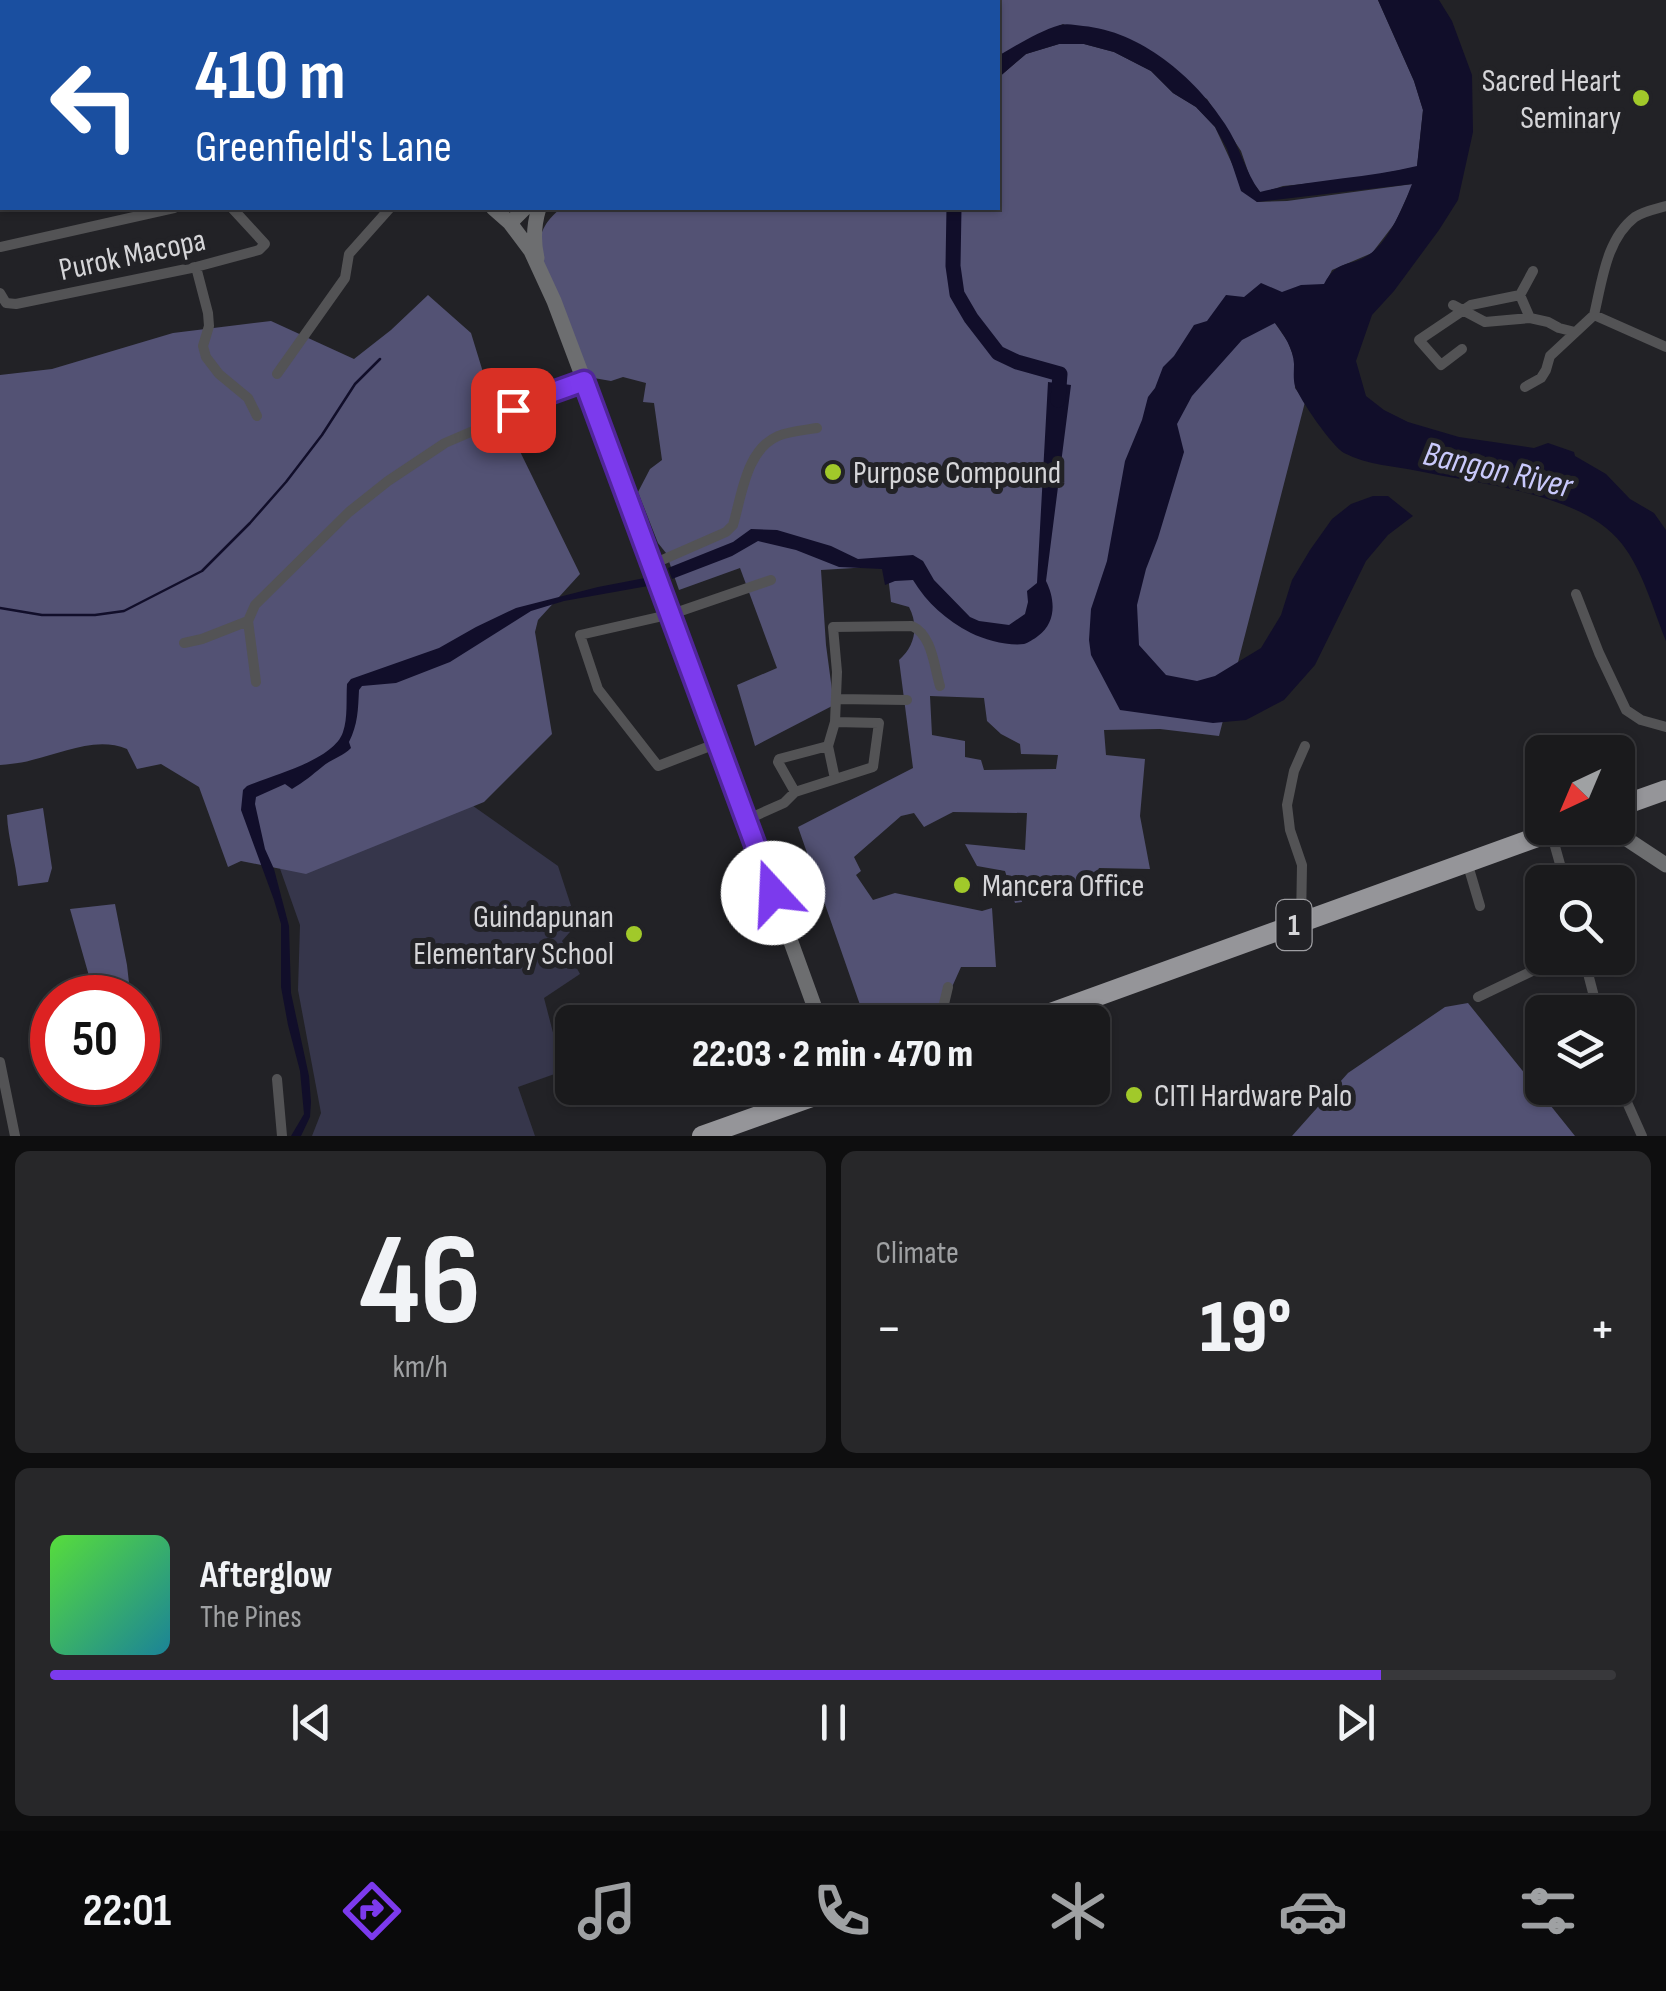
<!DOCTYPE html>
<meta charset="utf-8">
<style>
:root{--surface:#1a1a1c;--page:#272729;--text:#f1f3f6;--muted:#9fa1a3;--line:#38383b;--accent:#7c3aed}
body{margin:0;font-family:"Sofia Sans Condensed",sans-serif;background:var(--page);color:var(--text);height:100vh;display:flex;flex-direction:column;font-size:38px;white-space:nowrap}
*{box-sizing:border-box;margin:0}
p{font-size:32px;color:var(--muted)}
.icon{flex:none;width:55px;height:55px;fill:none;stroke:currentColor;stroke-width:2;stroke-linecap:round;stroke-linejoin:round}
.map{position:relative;height:1136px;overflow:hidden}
.side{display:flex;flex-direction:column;gap:15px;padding:15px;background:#0e0e0f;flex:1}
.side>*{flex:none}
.top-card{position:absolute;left:0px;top:0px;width:1000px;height:210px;box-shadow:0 2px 8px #0004,0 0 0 2px var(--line);background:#1a4fa0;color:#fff;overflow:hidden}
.needle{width:65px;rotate:224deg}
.tools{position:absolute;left:1525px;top:735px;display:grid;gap:20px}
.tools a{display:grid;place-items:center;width:110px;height:110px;border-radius:15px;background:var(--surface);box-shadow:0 2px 8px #0004,0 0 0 2px var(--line);font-size:50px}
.speed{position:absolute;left:30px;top:975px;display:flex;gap:20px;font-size:50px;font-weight:700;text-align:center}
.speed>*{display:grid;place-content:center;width:130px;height:130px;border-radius:50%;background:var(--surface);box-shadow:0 2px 8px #0004,0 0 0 2px var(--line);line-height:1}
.speed .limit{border:15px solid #d22;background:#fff;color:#111}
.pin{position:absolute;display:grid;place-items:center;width:85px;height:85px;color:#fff;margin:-42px;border-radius:20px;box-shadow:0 5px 15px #0006}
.me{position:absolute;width:110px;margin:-55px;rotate:340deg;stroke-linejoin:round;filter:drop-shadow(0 0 8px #0008)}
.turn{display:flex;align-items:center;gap:35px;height:210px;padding:0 30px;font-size:45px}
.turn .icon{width:130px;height:130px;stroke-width:2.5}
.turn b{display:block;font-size:70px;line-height:85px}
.big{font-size:75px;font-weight:800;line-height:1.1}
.side .widget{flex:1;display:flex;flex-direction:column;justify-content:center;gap:15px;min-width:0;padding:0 35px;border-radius:15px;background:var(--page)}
.side .dial{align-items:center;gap:0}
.dial b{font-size:130px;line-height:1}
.song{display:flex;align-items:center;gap:30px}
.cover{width:120px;height:120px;border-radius:15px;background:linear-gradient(135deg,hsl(110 70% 55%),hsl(190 70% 35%))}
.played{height:10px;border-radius:5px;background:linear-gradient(90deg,var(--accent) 85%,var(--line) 85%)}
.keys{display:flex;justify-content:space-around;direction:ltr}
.heat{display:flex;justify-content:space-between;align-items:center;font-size:55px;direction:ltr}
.side .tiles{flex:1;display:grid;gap:15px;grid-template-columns:1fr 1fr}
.widget:last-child{grid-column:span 2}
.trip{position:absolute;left:555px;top:1005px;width:555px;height:100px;border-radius:15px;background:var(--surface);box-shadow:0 2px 8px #0004,0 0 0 2px var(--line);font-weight:800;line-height:100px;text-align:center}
.tab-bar{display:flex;height:160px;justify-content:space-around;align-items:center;background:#0a0a0b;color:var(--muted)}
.tab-bar .icon{width:70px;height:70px}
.tab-bar .current{color:var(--accent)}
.tab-bar b{font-size:45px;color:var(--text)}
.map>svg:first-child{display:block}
.green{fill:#36364b}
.forest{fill:#535274;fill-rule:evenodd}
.water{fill:#110e2a}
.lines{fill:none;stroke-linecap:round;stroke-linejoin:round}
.stream{stroke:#110e2a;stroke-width:2.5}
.river{stroke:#110e2a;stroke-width:15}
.street{stroke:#535355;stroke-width:10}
.secondary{stroke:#6d6e70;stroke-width:15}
.highway{stroke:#959599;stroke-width:20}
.route-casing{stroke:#51269a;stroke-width:25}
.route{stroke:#7c3aed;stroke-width:18}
.poi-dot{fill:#a1c92a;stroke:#222226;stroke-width:4}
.labels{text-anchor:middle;stroke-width:10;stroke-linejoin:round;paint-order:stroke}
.shield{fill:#222226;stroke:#9f9fa3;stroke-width:2.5}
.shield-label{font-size:30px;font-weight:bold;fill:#d5d5d8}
.poi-label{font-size:32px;fill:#d5d5d8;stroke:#222226;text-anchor:start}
.street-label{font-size:32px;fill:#d5d5d8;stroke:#222226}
.water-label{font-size:35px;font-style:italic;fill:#c9c9fb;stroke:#222226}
</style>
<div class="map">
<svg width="1666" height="1136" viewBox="0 0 1666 1136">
<rect width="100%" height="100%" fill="#222226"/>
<!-- green -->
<path class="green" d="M 449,789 L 558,866 L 577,924 L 562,941 L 580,974 L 544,998 L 563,1071 L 518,1087 L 535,1136 L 312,1136 L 321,1113 L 298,990 L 300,925 L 278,863 Z"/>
<!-- forest -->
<path class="forest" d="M 669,0 L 1378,0 L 1414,81 L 1423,110 L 1417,167 L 1354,179 L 1283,186 L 1261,193 L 1251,180 L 1241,151 L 1207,99 L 1063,24 L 998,56 L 998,2 L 668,2 Z
M 1059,44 L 1084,44 L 1114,52 L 1151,71 L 1173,93 L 1196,107 L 1215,127 L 1234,168 L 1257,202 L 1287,201 L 1413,184 L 1395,223 L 1372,253 L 1332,270 L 1325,284 L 1275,323 L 1288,342 L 1294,358 L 1295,388 L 1305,402 L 1219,736 L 1160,729 L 1104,730 L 1106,755 L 1145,759 L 1140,816 L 1150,869 L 1099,868 L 1090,887 L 1044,887 L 1021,892 L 1022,902 L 1015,903 L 1005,871 L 977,866 L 965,844 L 1025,850 L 1027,813 L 953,812 L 924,827 L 914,813 L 901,816 L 854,857 L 861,871 L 856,875 L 873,900 L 895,893 L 982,911 L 992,908 L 996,967 L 961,967 L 952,987 L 948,1001 L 885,1022 L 866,1022 L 798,827 L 913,768 L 899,660 C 915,646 919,626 909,607 L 891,602 L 887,566 L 821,570 L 826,645 L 834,705 L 755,746 L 737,685 L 777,668 L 740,568 L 679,590 L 666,553 L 658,543 L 638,492 L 650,469 L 662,460 L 654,403 L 643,402 L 646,383 L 623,377 L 611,381 L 588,377 L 539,250 C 540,230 546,221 561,208 L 953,208 L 954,227 L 957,208 L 998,208 L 998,78 L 1026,54 ZM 930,696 L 984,698 L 987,721 L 1001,734 L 1020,744 L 1021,754 L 1058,755 L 1056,769 L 984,770 L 981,760 L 965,757 L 965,741 L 932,735 Z
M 428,295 L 471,333 L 486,382 L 580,574 L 538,620 L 535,632 L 552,734 L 484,802 L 306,874 L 241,861 L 228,867 L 199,787 L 161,764 L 137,769 L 127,749 C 96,736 63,753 32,760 C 22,763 11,764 0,765 L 0,375 L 52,369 L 173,333 L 271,321 L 354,359 L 391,330 Z
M 43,808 L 52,868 L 48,882 L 18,886 C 16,862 8,839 7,815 Z
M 115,904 L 127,965 L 130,992 L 120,997 L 95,997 L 70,909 Z
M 1468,1003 L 1575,1136 L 1292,1136 L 1348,1073 L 1445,1007 Z"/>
<!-- water -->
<path class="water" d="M 1378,0 L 1439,0 L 1452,21 L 1472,75 L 1473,132 L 1458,200 L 1439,230 L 1394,291 L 1372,315 L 1356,361 L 1366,396 L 1384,410 L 1408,422 L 1459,437 L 1534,448 L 1548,443 L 1574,452 L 1575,456 L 1606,474 L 1630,499 L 1654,513 L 1666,530 L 1666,641 C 1653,609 1643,571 1622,544 C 1583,493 1478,484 1418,471 C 1394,466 1367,465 1344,453 C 1332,446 1300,400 1295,386 C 1293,379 1294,371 1294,364 C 1293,348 1284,335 1275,323 L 1242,340 L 1192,396 L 1177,424 L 1184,452 L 1158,538 L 1146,569 L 1137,605 L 1139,645 L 1166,675 L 1197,681 L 1215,676 L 1261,648 L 1281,615 L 1292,580 L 1310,550 L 1332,519 L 1351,504 L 1373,496 L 1388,496 L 1413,516 L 1388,535 L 1366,561 L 1315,665 L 1284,700 L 1246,720 L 1213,723 L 1120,710 L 1091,655 L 1089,640 L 1091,609 L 1107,561 L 1125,461 L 1142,420 L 1148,397 L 1155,388 L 1163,367 L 1174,356 L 1194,325 L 1207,321 L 1226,295 L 1244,297 L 1261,283 L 1282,292 L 1301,285 L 1324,284 C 1338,258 1350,268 1370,254 C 1389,241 1404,205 1412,184 L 1257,202 L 1241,191 L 1227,149 L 1215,127 L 1196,107 L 1173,93 L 1151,71 L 1114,52 L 1084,44 L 1059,44 L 1026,54 L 998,78 L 998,56 C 1017,45 1039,31 1060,25 C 1067,23 1076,25 1083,26 C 1140,31 1195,77 1225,124 C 1240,146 1245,172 1260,192 C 1311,179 1365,179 1417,166 L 1423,110 L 1414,81 Z
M 1048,382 L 1071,385 L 1046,581 C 1055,599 1057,622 1038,636 C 1034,639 1028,643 1024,644 C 1008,646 985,640 971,633 C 946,620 927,603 913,580 L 895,581 L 885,585 L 882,569 L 839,567 L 796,550 L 758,541 L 732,556 L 672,579 L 668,568 L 733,542 L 751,529 L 777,530 L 831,546 L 858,559 L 913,555 L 923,561 L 934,580 L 970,617 L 979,621 L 1009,625 L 1025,614 L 1028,602 L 1027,591 L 1037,583 Z
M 645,578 L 648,586 L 564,601 L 531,611 L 450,662 L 396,683 L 362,686 L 359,690 C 358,710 358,724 349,742 L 351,748 C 342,757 331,759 322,767 C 312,775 304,782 292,789 L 285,784 L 256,797 L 255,804 L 265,849 L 274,869 L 289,926 L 291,993 L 309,1076 L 311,1102 L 310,1117 L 301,1136 L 291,1136 L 304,1114 L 300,1071 L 288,1025 L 281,987 L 281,924 L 274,900 L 241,810 L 243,790 L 247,786 C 273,775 334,760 343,732 C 348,718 346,699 347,684 L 351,679 L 439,648 L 476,627 L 516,608 L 598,587 Z"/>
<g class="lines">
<!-- stream -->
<path class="stream" d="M 0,608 L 42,615 L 95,615 L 124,611 L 202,571 L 250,523 L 286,482 L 322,435 L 355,384 L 380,359"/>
<!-- river -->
<path class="river" d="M 954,208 L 953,266 L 957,294 L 971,318 L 998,353 L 1017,362 L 1060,374 L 1058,400"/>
<!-- street -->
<path class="street" d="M 33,0 L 36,2
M 570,0 L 573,2
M 0,2 L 9,0
M 398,2 L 399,0
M 0,63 L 2,62
M 0,124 L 2,124
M 0,186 L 2,186
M 1666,206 C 1656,209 1644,211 1635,217 C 1606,239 1602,282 1594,315 L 1666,347
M 0,247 L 174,208
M 196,267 L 208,313 L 209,326 L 203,346 L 206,357 L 219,374 L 248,398 L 257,416
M 0,293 L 6,303 L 16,304 L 196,267 L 259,250 L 265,244 L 232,208
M 1453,305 L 1485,322 L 1530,318 L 1548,322 L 1559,328 L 1575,332
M 1530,318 L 1520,295 L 1533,271
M 1462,349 L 1441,365 L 1419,340 L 1471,305 L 1520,295
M 277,374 L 345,278 L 349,254 L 390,208
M 1525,387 L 1541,378 L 1546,370 L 1550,356 L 1594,315
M 653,564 L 726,532 L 733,525 C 742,495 746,450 778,436 C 790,431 805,430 817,428
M 1576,594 L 1599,653 L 1626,710 L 1641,720 L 1666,727
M 248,621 L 256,682
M 184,643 L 202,639 L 248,621 L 255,605 L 349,512 L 388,481 L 445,443 L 487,425 L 531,400 L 584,381
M 836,699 L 907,700
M 835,722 L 837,672 L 833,627 L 912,626 C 932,635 934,666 940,686
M 718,743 L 658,766 L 598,689 L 580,635 L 672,614 L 771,580
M 795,792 L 778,762 L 779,759 L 828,746
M 746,820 L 784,803 L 795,792 L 873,767 L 879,723 L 835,722 L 828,746 L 835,779
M 1551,832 L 1565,882
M 1467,862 L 1480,906
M 1301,922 L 1302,865 L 1290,830 L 1287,805 L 1294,771 L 1305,746
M 1584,958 L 1598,1012
M 948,987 L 943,1008 L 948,1022
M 1478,997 L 1553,961 L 1566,958
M 0,1062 L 15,1136
M 277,1079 L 282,1136
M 1618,1082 L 1642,1136"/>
<!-- secondary -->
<path class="secondary" d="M 272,0 L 274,2
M 634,2 L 635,0
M 493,208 L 510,223 L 531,251 L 554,301 L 672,614 L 820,1022
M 510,223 L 525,208
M 537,258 C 533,241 534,224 539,208
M 1610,828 L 1666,865"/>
<!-- highway -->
<path class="highway" d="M 1618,807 L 1666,790
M 1026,1022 L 1562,828
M 702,1136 L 837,1088"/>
</g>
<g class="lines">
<defs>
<path id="route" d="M 513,410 L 531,400 L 584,381 L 773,893"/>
</defs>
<!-- route casing -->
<use href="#route" class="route-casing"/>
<!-- route -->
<use href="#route" class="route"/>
</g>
<!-- markers -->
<g class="poi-dot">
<circle cx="1641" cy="98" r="10"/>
<circle cx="833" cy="472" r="10"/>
<circle cx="962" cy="885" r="10"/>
<circle cx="634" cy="934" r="10"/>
<circle cx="1134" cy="1095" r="10"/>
</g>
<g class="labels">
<!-- shield labels -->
<rect class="shield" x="1276.5" y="900" width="35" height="50" rx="8"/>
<g class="shield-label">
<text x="1294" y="935">1</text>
</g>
<!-- poi labels -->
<g class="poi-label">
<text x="1621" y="91" text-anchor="end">Sacred Heart<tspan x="1621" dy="37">Seminary</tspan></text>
<text x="853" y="483">Purpose Compound</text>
<text x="982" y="896">Mancera Office</text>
<text x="614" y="927" text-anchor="end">Guindapunan<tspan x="614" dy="37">Elementary School</tspan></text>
<text x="1154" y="1106">CITI Hardware Palo</text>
</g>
<!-- street labels -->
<g class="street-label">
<text transform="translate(132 254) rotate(-12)" y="11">Purok Macopa</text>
</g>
<!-- water labels -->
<g class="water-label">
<text transform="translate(1498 469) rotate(13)" y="12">Bangon River</text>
</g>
</g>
</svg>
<div class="tools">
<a><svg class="needle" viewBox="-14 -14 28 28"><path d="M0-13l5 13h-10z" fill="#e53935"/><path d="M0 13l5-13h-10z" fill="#9fa1a3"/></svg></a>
<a><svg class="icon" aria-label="search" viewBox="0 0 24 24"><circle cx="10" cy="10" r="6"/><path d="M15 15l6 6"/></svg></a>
<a><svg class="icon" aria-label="layers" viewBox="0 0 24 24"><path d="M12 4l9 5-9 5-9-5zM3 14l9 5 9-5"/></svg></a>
</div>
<div class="speed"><div class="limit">50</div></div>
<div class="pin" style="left:513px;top:410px;background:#d93025"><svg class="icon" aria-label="arrive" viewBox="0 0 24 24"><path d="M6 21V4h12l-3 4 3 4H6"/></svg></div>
<svg class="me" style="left:773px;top:893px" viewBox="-20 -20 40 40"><circle r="19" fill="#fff"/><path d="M0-13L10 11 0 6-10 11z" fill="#7c3aed"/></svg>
<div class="trip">22:03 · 2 min · 470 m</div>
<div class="top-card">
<div class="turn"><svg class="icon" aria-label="left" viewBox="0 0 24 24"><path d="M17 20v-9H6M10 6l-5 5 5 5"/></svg><div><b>410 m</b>Greenfield's Lane</div></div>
</div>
</div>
<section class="side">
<div class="tiles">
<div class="widget dial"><b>46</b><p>km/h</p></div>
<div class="widget"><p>Climate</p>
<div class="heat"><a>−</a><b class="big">19°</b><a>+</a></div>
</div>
<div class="widget">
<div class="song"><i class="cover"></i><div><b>Afterglow</b><p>The Pines</p></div></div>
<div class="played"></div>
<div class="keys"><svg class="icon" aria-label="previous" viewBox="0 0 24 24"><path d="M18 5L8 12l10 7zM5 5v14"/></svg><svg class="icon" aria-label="pause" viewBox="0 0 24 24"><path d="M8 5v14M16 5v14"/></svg><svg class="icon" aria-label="next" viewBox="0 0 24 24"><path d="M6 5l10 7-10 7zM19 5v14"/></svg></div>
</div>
</div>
</section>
<nav class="tab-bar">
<b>22:01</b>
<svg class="icon current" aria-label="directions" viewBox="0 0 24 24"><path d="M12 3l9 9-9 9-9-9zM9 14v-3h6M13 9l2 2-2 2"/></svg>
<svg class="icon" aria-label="music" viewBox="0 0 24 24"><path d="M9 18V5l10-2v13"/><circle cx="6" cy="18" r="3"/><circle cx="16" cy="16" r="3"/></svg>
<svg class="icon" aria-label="phone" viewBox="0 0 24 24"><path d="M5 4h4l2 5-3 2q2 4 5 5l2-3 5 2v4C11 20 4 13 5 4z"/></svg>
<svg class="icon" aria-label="climate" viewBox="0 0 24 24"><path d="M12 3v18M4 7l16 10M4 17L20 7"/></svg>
<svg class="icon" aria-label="car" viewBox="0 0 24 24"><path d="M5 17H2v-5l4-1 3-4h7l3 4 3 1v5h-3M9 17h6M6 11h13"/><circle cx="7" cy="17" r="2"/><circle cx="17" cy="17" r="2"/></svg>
<svg class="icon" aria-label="filters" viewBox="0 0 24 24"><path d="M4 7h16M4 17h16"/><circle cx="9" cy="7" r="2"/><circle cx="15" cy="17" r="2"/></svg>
</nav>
